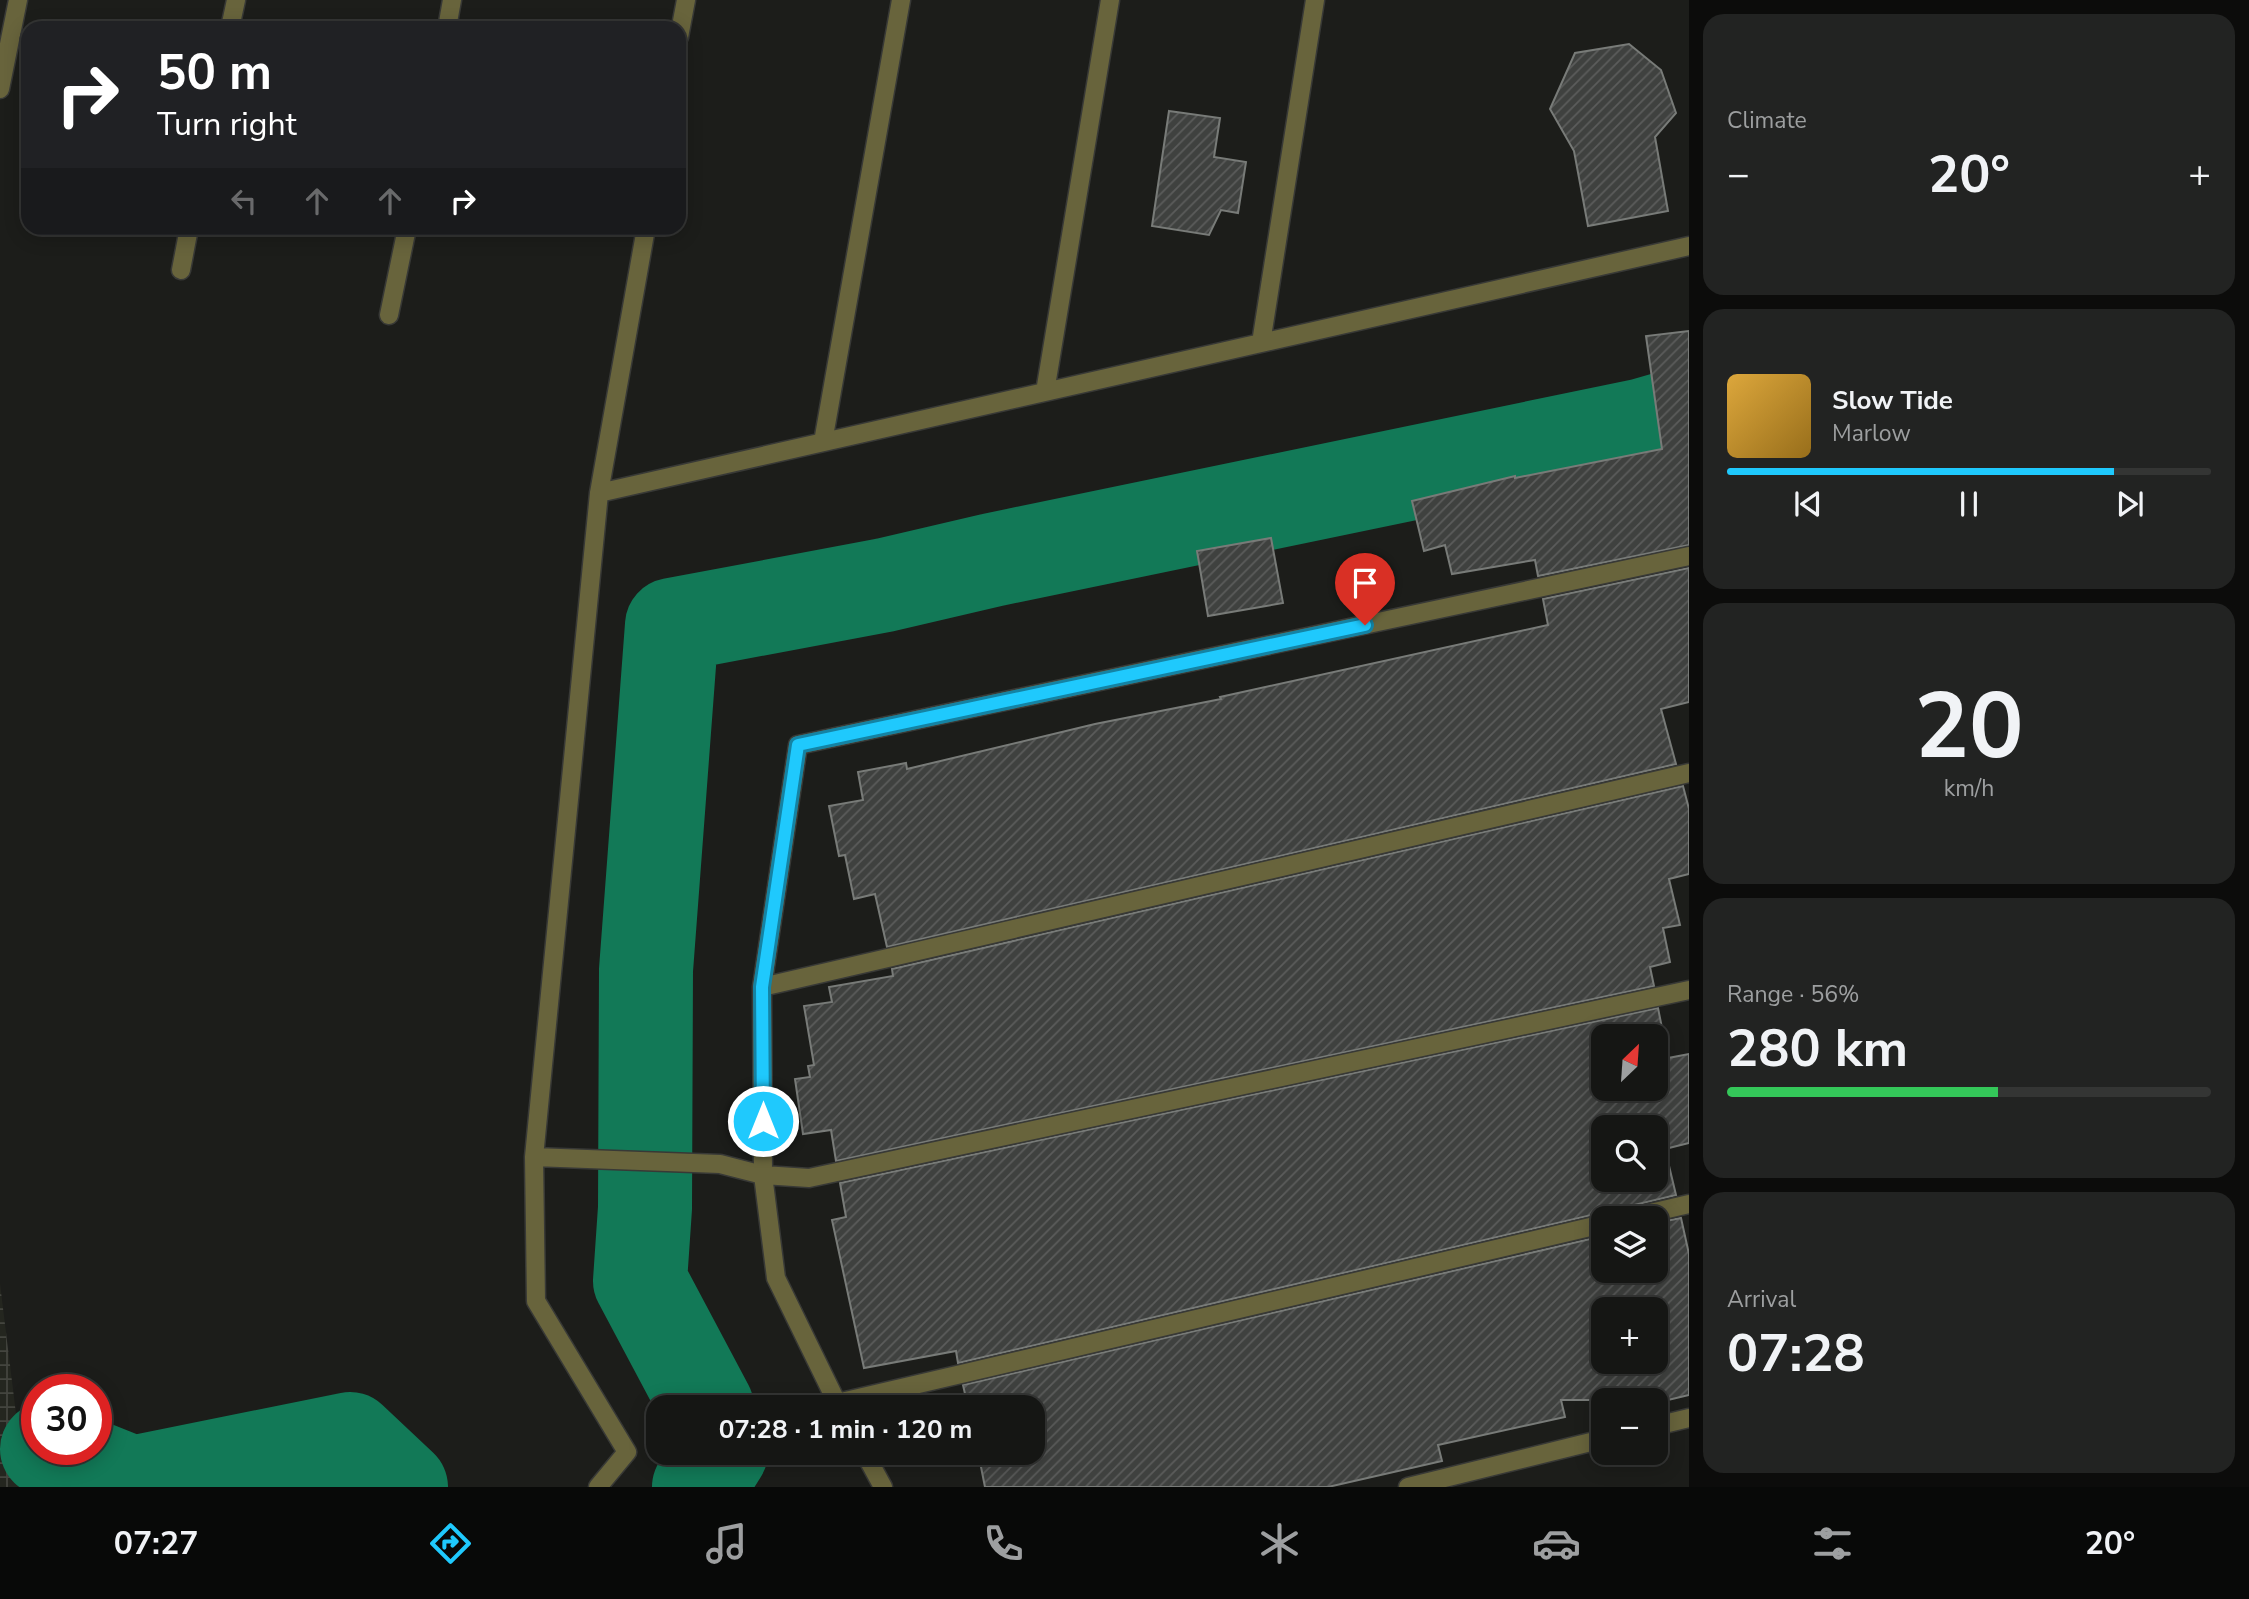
<!DOCTYPE html>
<meta charset="utf-8">
<style>
:root{--surface:#151614;--page:#222322;--text:#f1f3f6;--muted:#9d9fa0;--line:#343534;--accent:#1fc9fd}
body{margin:0;font-family:"Nunito Sans",sans-serif;background:var(--page);color:var(--text);height:100vh;display:flex;flex-direction:column;font-size:26px;white-space:nowrap}
*{box-sizing:border-box;margin:0}
p{font-size:23px;color:var(--muted)}
.icon{flex:none;width:38px;height:38px;fill:none;stroke:currentColor;stroke-width:2;stroke-linecap:round;stroke-linejoin:round}
.map{position:relative;flex:1;overflow:hidden}
.details{display:flex;flex-direction:column;gap:14px;padding:14px;background:#0c0c0b;width:560px}
.details>*{flex:none}
.guide{position:absolute;left:21px;top:21px;width:665px;height:214px;border-radius:21px;box-shadow:0 4px 18px #0003,0 0 0 2px var(--line);background:#202124;color:#fff;overflow:hidden}
.needle{width:46px;rotate:25deg}
.fabs{position:absolute;left:1591px;top:1024px;display:grid;gap:14px}
.fabs a{display:grid;place-items:center;width:77px;height:77px;border-radius:14px;background:var(--surface);box-shadow:0 4px 18px #0003,0 0 0 2px var(--line);font-size:35px}
.speed{position:absolute;left:21px;top:1374px;display:flex;gap:14px;font-size:35px;font-weight:700;text-align:center}
.speed>*{display:grid;place-content:center;width:91px;height:91px;border-radius:50%;background:var(--surface);box-shadow:0 4px 18px #0003,0 0 0 2px var(--line);line-height:1}
.speed .limit{border:10px solid #d22;background:#fff;color:#111}
.pin{position:absolute;display:grid;place-items:center;width:60px;height:60px;color:#fff;margin:-72px -30px;border-radius:50% 50% 50% 0;rotate:-45deg;box-shadow:0 0 7px #0007}
.pin .icon{rotate:45deg}
.me{position:absolute;width:77px;margin:-38px;rotate:0deg;stroke-linejoin:round;filter:drop-shadow(0 0 5px #0008)}
.turn{display:flex;align-items:center;gap:24px;height:147px;padding:0 21px;font-size:32px}
.turn .icon{width:91px;height:91px;stroke-width:2.5}
.turn b{display:block;font-size:49px;line-height:60px}
.lanes{display:flex;align-items:center;height:66px;padding:0 21px;background:#0003;justify-content:center;gap:35px;direction:ltr}
.lanes .off{opacity:.35}
.big{font-size:52px;font-weight:700;line-height:1.1}
.details .widget{flex:1;display:flex;flex-direction:column;justify-content:center;gap:10px;min-width:0;padding:0 24px;border-radius:21px;background:var(--page)}
.details .dial{align-items:center;gap:0}
.dial b{font-size:91px;line-height:1}
.song{display:flex;align-items:center;gap:21px}
.cover{width:84px;height:84px;border-radius:10px;background:linear-gradient(135deg,hsl(40 70% 55%),hsl(40 70% 35%))}
.played{height:7px;border-radius:4px;background:linear-gradient(90deg,var(--accent) 80%,var(--line) 80%)}
.keys{display:flex;justify-content:space-around;direction:ltr}
.heat{display:flex;justify-content:space-between;align-items:center;font-size:38px;direction:ltr}
.charge{height:10px;border-radius:5px;background:linear-gradient(90deg,#34c759 56%,var(--line) 0)}
.trip{position:absolute;left:646px;top:1395px;width:399px;height:70px;border-radius:21px;background:var(--surface);box-shadow:0 4px 18px #0003,0 0 0 2px var(--line);font-weight:700;line-height:70px;text-align:center}
.dock{display:flex;height:112px;justify-content:space-around;align-items:center;background:#080908;color:var(--muted)}
.dock .icon{width:49px;height:49px}
.dock .current{color:var(--accent)}
.dock b{font-size:32px;color:var(--text)}
main{display:flex;flex:1;min-height:0}
.map>svg:first-child{display:block}
.industrial{fill:url(#industrial-grid)}
.lines{fill:none;stroke-linecap:round;stroke-linejoin:round}
.river{stroke:#127957;stroke-width:94}
.building{fill:url(#building-hatch);stroke:#787b78;stroke-width:2;fill-rule:evenodd}
.minor-casing{stroke:#383936;stroke-width:21}
.minor{stroke:#68643c;stroke-width:18}
.route-casing{stroke:#1483a4;stroke-width:18}
.route{stroke:#1fc9fd;stroke-width:12}
</style>
<main>
<div class="map">
<svg width="1689" height="1487" viewBox="0 0 1689 1487">
<defs>
<pattern id="industrial-grid" width="8" height="8" patternUnits="userSpaceOnUse" patternTransform="scale(1.75)"><rect width="8" height="8" fill="#24261f"/><path d="M0 4h8M4 0v8" fill="none" stroke="#44453f"/></pattern>
<pattern id="building-hatch" width="6" height="6" patternUnits="userSpaceOnUse" patternTransform="scale(1.75)"><rect width="6" height="6" fill="#3f413f"/><path d="M-1 1l2-2M0 6l6-6M5 7l2-2" fill="none" stroke="#5b5c5b"/></pattern>
</defs>
<rect width="100%" height="100%" fill="#1c1d1a"/>
<!-- industrial -->
<path class="industrial" d="M 0,1284 L 25,1487 L 0,1487 Z"/>
<g class="lines">
<!-- river -->
<path class="river" d="M 707,1407 L 640,1281 L 645,1208 L 646,970 L 672,625 L 885,585 L 992,560 L 1644,425 L 1689,412
M 47,1449 L 132,1483 L 350,1439 L 401,1487
M 699,1487 L 721,1452"/>
</g>
<!-- building -->
<path class="building" d="M 1629,44 L 1661,70 L 1676,113 L 1655,137 L 1668,211 L 1588,226 L 1574,151 L 1550,109 L 1575,53 Z
M 1169,111 L 1220,118 L 1214,157 L 1246,162 L 1238,213 L 1221,210 L 1209,235 L 1152,226 Z
M 1689,331 L 1689,545 L 1538,576 L 1535,560 L 1452,574 L 1445,545 L 1424,551 L 1412,501 L 1515,476 L 1515,478 L 1662,449 L 1646,336 Z
M 1271,538 L 1283,603 L 1208,616 L 1197,551 Z
M 1689,568 L 1689,702 L 1661,709 L 1676,764 L 887,947 L 875,894 L 854,899 L 845,855 L 839,856 L 829,806 L 863,800 L 858,772 L 906,763 L 907,769 L 1095,724 L 1221,699 L 1220,697 L 1548,625 L 1543,599 Z
M 1683,786 L 1689,809 L 1689,874 L 1669,879 L 1680,925 L 1663,928 L 1670,962 L 1650,967 L 1654,986 L 836,1161 L 831,1130 L 803,1134 L 795,1079 L 810,1077 L 808,1066 L 814,1065 L 804,1006 L 832,1002 L 829,987 L 893,976 L 892,969 Z
M 1658,1008 L 1668,1058 L 1689,1054 L 1689,1143 L 1665,1149 L 1676,1195 L 1626,1207 L 1621,1210 L 1618,1218 L 1600,1213 L 958,1363 L 956,1351 L 864,1368 L 832,1220 L 846,1217 L 840,1183 ZM 1603,1036 L 1656,1036 L 1656,1088 L 1603,1088 ZM 1603,1127 L 1656,1127 L 1656,1180 L 1603,1180 Z
M 1681,1218 L 1689,1254 L 1689,1395 L 1668,1400 L 1561,1400 L 1565,1417 L 1438,1445 L 1442,1461 L 1328,1487 L 985,1487 L 978,1452 L 1032,1452 L 1032,1407 L 968,1407 L 963,1385 L 1603,1236 L 1603,1270 L 1656,1270 L 1656,1223 ZM 1603,1309 L 1656,1309 L 1656,1362 L 1603,1362 Z"/>
<g class="lines">
<defs>
<path id="minor" d="M 230,28 L 236,0
M 447,28 L 452,0
M 679,37 L 686,0
M 0,89 L 18,0
M 181,270 L 189,228
M 389,315 L 407,228
M 1261,343 L 1315,0
M 1045,392 L 1110,0
M 823,442 L 901,0
M 599,493 L 1689,246
M 762,987 L 1689,773
M 534,1157 L 720,1164 L 763,1175 L 809,1178 L 1689,990
M 1629,1218 L 1689,1204
M 837,1403 L 1603,1224
M 839,1407 L 776,1278 L 763,1175 L 762,987 L 798,745 L 1689,556
M 1656,1426 L 1689,1418
M 864,1452 L 883,1487
M 598,1487 L 627,1452 L 536,1301 L 534,1157 L 599,493 L 646,228
M 1408,1487 L 1603,1439"/>
</defs>
<!-- minor casing -->
<use href="#minor" class="minor-casing"/>
<!-- minor -->
<use href="#minor" class="minor"/>
</g>
<g class="lines">
<defs>
<path id="route" d="M 763,1121 L 762,987 L 798,745 L 1365,625"/>
</defs>
<!-- route casing -->
<use href="#route" class="route-casing"/>
<!-- route -->
<use href="#route" class="route"/>
</g>
</svg>
<div class="fabs">
<a><svg class="needle" viewBox="-14 -14 28 28"><path d="M0-13l5 13h-10z" fill="#e53935"/><path d="M0 13l5-13h-10z" fill="#9d9fa0"/></svg></a>
<a><svg class="icon" aria-label="search" viewBox="0 0 24 24"><circle cx="10" cy="10" r="6"/><path d="M15 15l6 6"/></svg></a>
<a><svg class="icon" aria-label="layers" viewBox="0 0 24 24"><path d="M12 4l9 5-9 5-9-5zM3 14l9 5 9-5"/></svg></a>
<a>+</a>
<a>−</a>
</div>
<div class="speed"><div class="limit">30</div></div>
<div class="pin" style="left:1365px;top:625px;background:#d93025"><svg class="icon" aria-label="arrive" viewBox="0 0 24 24"><path d="M6 21V4h12l-3 4 3 4H6"/></svg></div>
<svg class="me" style="left:763px;top:1121px" viewBox="-20 -20 40 40"><circle r="17" fill="#1fc9fd" stroke="#fff" stroke-width="3"/><path d="M0-11L8 9 0 5-8 9z" fill="#fff"/></svg>
<div class="trip">07:28 · 1 min · 120 m</div>
<div class="guide">
<div class="turn"><svg class="icon" aria-label="right" viewBox="0 0 24 24"><path d="M7 20v-9h11M14 6l5 5-5 5"/></svg><div><b>50 m</b>Turn right</div></div>
<div class="lanes"><svg class="icon off" aria-label="left" viewBox="0 0 24 24"><path d="M17 20v-9H6M10 6l-5 5 5 5"/></svg><svg class="icon off" aria-label="ahead" viewBox="0 0 24 24"><path d="M12 20V5M6 11l6-6 6 6"/></svg><svg class="icon off" aria-label="ahead" viewBox="0 0 24 24"><path d="M12 20V5M6 11l6-6 6 6"/></svg><svg class="icon" aria-label="right" viewBox="0 0 24 24"><path d="M7 20v-9h11M14 6l5 5-5 5"/></svg></div>
</div>
</div>
<section class="details">
<div class="widget"><p>Climate</p>
<div class="heat"><a>−</a><b class="big">20°</b><a>+</a></div>
</div>
<div class="widget">
<div class="song"><i class="cover"></i><div><b>Slow Tide</b><p>Marlow</p></div></div>
<div class="played"></div>
<div class="keys"><svg class="icon" aria-label="previous" viewBox="0 0 24 24"><path d="M18 5L8 12l10 7zM5 5v14"/></svg><svg class="icon" aria-label="pause" viewBox="0 0 24 24"><path d="M8 5v14M16 5v14"/></svg><svg class="icon" aria-label="next" viewBox="0 0 24 24"><path d="M6 5l10 7-10 7zM19 5v14"/></svg></div>
</div>
<div class="widget dial"><b>20</b><p>km/h</p></div>
<div class="widget"><p>Range · 56%</p><b class="big">280 km</b><div class="charge"></div></div>
<div class="widget"><p>Arrival</p><b class="big">07:28</b></div>
</section>
</main>
<nav class="dock">
<b>07:27</b>
<svg class="icon current" aria-label="directions" viewBox="0 0 24 24"><path d="M12 3l9 9-9 9-9-9zM9 14v-3h6M13 9l2 2-2 2"/></svg>
<svg class="icon" aria-label="music" viewBox="0 0 24 24"><path d="M9 18V5l10-2v13"/><circle cx="6" cy="18" r="3"/><circle cx="16" cy="16" r="3"/></svg>
<svg class="icon" aria-label="phone" viewBox="0 0 24 24"><path d="M5 4h4l2 5-3 2q2 4 5 5l2-3 5 2v4C11 20 4 13 5 4z"/></svg>
<svg class="icon" aria-label="climate" viewBox="0 0 24 24"><path d="M12 3v18M4 7l16 10M4 17L20 7"/></svg>
<svg class="icon" aria-label="car" viewBox="0 0 24 24"><path d="M5 17H2v-5l4-1 3-4h7l3 4 3 1v5h-3M9 17h6M6 11h13"/><circle cx="7" cy="17" r="2"/><circle cx="17" cy="17" r="2"/></svg>
<svg class="icon" aria-label="filters" viewBox="0 0 24 24"><path d="M4 7h16M4 17h16"/><circle cx="9" cy="7" r="2"/><circle cx="15" cy="17" r="2"/></svg>
<b>20°</b>
</nav>
